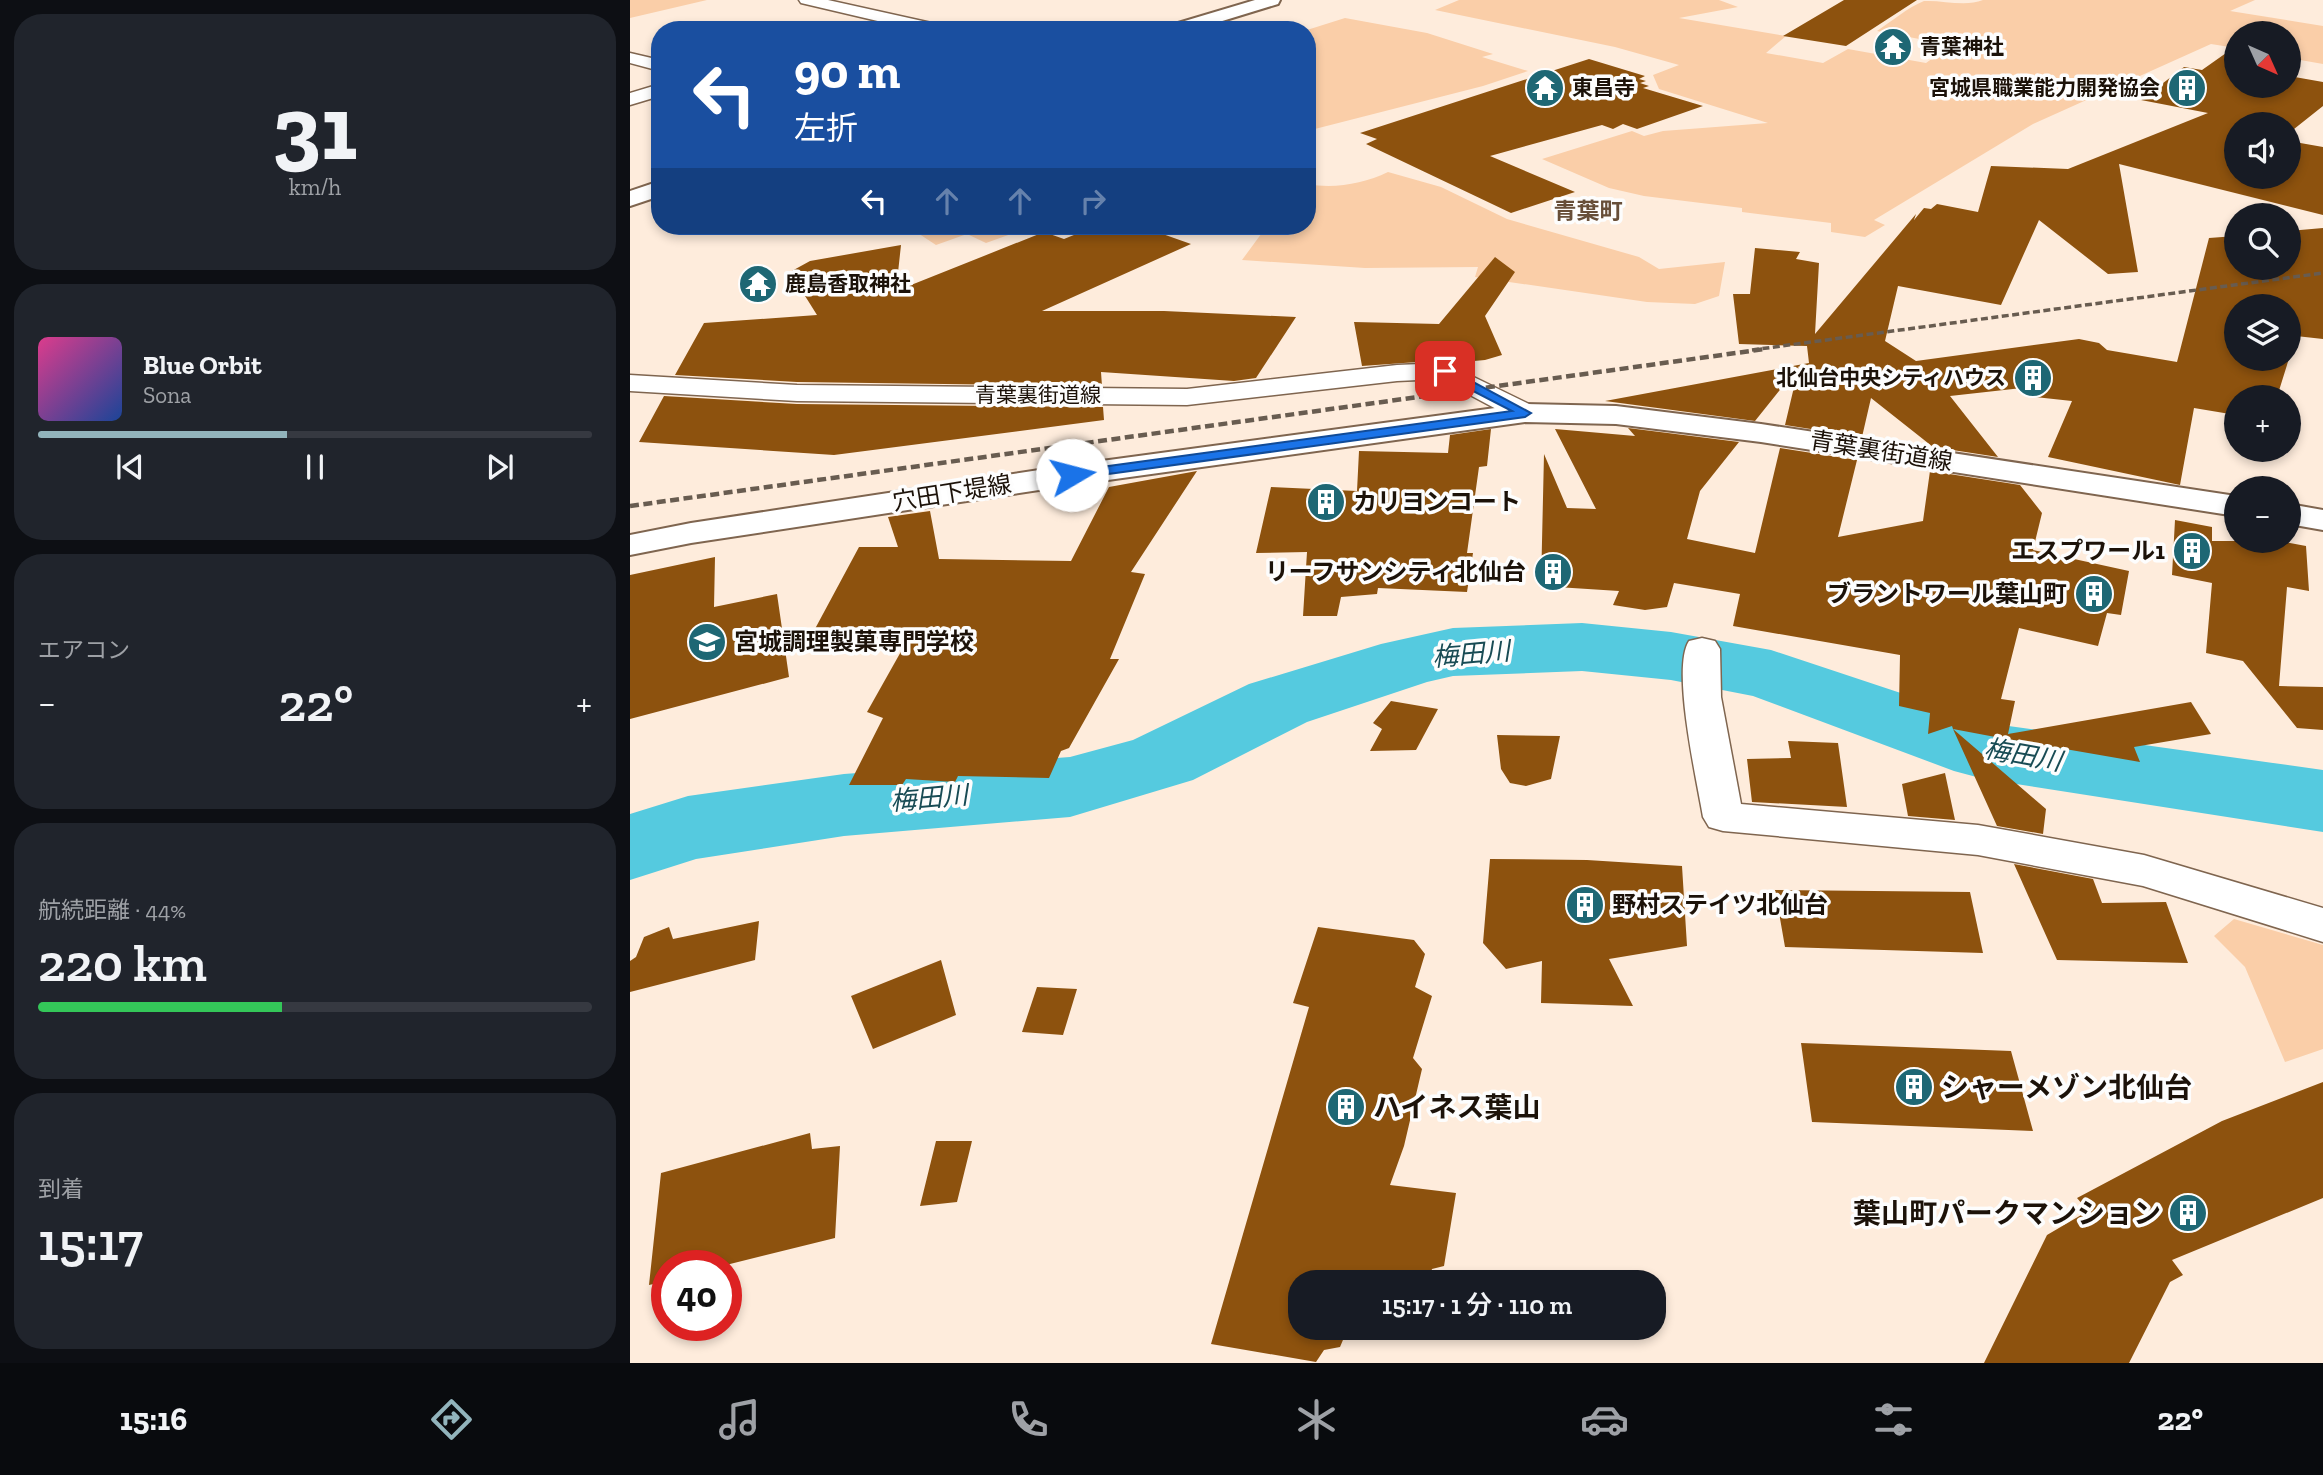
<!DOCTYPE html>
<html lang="ja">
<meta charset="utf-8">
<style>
:root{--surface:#171b24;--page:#20242c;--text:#f1f3f6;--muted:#9ea1a6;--line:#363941;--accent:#92b4bc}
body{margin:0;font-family:"Zilla Slab","Noto Sans JP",serif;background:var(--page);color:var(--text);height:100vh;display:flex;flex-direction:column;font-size:26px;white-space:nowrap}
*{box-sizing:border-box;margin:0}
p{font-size:23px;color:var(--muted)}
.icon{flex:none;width:38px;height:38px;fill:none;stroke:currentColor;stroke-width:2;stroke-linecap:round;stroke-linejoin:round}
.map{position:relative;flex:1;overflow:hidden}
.panel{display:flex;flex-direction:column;gap:14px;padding:14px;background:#0d0f14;width:630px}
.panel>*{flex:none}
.hud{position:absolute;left:21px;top:21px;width:665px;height:214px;border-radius:28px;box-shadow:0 4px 10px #0003;background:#1a4fa0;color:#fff;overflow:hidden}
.needle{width:46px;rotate:135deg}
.fabs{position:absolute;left:1594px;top:21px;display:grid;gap:14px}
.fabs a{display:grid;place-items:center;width:77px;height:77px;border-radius:50%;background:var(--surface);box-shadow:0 4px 10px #0003;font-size:35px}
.speed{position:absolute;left:21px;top:1250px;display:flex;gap:14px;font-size:35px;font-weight:700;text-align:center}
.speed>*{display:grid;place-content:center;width:91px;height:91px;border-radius:50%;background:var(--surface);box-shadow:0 4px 10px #0003;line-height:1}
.speed .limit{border:10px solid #d22;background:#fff;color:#111}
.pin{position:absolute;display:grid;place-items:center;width:60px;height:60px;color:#fff;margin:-30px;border-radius:14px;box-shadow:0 4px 10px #0006}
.me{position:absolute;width:77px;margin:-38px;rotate:82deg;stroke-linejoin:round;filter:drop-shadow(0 0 5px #0008)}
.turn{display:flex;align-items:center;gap:24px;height:147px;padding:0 28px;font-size:32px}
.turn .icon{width:91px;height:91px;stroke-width:2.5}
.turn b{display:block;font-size:49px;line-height:60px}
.lanes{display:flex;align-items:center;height:66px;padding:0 28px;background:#0003;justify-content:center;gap:35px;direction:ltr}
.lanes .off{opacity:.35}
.big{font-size:52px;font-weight:600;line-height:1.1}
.panel .card{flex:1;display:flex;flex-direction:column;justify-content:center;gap:10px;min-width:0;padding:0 24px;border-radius:28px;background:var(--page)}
.panel .dial{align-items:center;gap:0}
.dial b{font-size:91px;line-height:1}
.song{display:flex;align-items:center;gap:21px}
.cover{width:84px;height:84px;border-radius:10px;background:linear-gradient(135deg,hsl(330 70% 55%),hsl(220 70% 35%))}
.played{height:7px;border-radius:4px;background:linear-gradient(90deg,var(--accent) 45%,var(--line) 45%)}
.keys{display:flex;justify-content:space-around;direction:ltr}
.heat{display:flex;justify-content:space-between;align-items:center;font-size:38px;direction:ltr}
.charge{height:10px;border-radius:5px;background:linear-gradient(90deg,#34c759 44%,var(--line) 0)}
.trip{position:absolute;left:658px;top:1270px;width:378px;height:70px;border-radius:28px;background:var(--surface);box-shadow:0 4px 10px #0003;font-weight:600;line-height:70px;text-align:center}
.tab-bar{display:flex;height:112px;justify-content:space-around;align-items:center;background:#090b0e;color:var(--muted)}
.tab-bar .icon{width:49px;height:49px}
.tab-bar .on{color:var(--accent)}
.tab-bar b{font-size:32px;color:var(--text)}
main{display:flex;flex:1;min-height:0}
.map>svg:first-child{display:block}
.green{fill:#facea8}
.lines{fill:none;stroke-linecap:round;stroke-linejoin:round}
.river{fill:#55cadf;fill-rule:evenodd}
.building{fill:#8d520e;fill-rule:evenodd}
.minor-casing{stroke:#7f654f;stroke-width:3}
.tertiary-casing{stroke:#7f654f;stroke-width:4}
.minor{fill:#fff;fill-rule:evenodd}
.tertiary{fill:#fff;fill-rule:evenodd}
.rail-far1{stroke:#685c50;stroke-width:3.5;stroke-dasharray:7 3.5;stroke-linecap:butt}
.rail{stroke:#685c50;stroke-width:4.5;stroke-dasharray:9 4.5;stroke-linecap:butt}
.route{fill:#1a73e8;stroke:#114b97;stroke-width:2}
.labels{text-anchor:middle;stroke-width:7;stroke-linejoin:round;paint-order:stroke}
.far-poi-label{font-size:21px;font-weight:bold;fill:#1c1209;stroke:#fdfdfd;text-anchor:start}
.far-street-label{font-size:21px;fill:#1c1209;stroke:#fdfdfd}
.far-quarter-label{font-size:23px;font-weight:bold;fill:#674e38;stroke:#fdfdfd}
.street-label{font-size:24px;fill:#1c1209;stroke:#fdfdfd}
.poi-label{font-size:24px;font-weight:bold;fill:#1c1209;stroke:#fdfdfd;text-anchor:start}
.water-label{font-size:26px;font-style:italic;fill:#184b54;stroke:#fdfdfd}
.near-poi-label{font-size:28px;font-weight:bold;fill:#1c1209;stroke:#fdfdfd;text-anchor:start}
</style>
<main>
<section class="panel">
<div class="card dial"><b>31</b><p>km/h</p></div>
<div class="card">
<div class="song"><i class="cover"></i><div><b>Blue Orbit</b><p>Sona</p></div></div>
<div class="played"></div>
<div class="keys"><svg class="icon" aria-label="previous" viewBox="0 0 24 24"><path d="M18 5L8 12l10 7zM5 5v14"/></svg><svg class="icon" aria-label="pause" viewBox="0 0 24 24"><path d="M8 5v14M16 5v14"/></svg><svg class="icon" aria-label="next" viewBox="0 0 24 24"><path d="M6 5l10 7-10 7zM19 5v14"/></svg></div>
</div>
<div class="card"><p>エアコン</p>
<div class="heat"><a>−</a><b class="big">22°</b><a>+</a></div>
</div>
<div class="card"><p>航続距離 · 44%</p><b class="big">220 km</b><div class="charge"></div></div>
<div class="card"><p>到着</p><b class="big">15:17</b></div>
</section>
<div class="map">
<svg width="1693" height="1363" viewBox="0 0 1693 1363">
<rect width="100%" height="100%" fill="#feecdc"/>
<!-- green -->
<path class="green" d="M 0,0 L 77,0 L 0,18 Z
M 829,0 L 1089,0 L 1108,7 L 1049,18 L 1156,36 L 1136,53 L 1193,63 L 1218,49 L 1296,63 L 1321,45 L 1247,31 C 1261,22 1278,7 1294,1 C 1313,0 1335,7 1353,0 L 1625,0 L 1600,11 L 1693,26 L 1693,64 L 1659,58 L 1659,33 L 1606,33 L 1606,48 L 1581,44 L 1403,124 L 1244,220 L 1255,225 L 1235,237 L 1201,232 L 1201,223 L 1112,212 L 1112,208 L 1014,196 L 979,188 L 912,159 L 1002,131 L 1014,136 L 1033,131 L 1138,123 L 1029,89 L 1023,75 L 1049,65 L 985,47 L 805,10 Z
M 715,18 L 797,33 L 863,54 L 852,57 L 898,71 L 853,86 L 677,131 L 677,30 Z
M 758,172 L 811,187 L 877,219 L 1009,257 L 1029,269 L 1095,262 L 1089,296 L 1065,304 L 1017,302 L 845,277 L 848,267 L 735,268 L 612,260 L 637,226 L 677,226 L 677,184 C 704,189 733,184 758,172 Z
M 277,226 L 403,226 L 356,243 L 337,234 L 306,245 Z
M 1604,919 L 1693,945 L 1693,1049 L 1655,1062 L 1615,967 L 1584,936 Z"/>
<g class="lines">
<!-- river -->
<path class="river" d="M 952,623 L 1041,632 L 1141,650 L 1364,724 L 1693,770 L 1693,832 L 1354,779 L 1324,771 L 1123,696 L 1041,680 L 952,671 L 823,676 L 797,682 L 677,722 L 563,780 L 440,817 L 214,836 L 66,859 L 0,880 L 0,814 L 58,796 L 214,774 L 440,757 L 503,740 L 619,684 L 751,644 L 823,628 Z"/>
</g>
<!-- building -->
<path class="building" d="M 1214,0 L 1287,0 L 1216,46 L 1153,36 Z
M 1606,46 L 1606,86 L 1659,86 L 1659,76 L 1693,82 L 1693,106 L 1659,133 L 1659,124 L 1606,124 L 1606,177 L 1659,177 L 1659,141 L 1693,147 L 1693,215 L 1489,164 L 1508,272 L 1478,274 L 1409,220 L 1371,305 L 1268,286 L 1255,341 L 1286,361 L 1449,339 L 1469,343 L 1477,350 L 1547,362 L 1579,238 L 1606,236 L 1606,268 L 1659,268 L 1659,231 L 1693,228 L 1693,339 L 1666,336 L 1647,397 L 1606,397 L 1606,415 L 1564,408 L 1550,485 L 1418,457 L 1442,401 L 1405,397 L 1392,388 L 1320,396 L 1368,457 L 1303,447 L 1241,398 L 1232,437 L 1155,425 L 1169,366 L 1125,421 L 975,401 L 1179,363 L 1177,346 L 1109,344 L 1103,294 L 1120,294 L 1125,248 L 1170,252 L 1166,259 L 1189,263 L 1185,334 L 1286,214 L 1284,220 L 1294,208 L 1301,209 L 1307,204 L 1348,212 L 1361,166 L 1438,169 L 1578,113 L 1511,100 L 1554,67 L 1572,70 ZM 1606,306 L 1659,306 L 1659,359 L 1606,359 Z
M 959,59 L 1015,76 L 1009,79 L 1016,81 L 1010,83 L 1019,86 L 1013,88 L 1073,106 L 1007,129 L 993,124 L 983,129 L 972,125 L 860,156 L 945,192 L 881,213 L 736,144 L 747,139 L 730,133 Z
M 466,226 L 510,226 L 561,244 L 412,311 L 534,311 L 666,317 L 626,378 L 604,381 L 471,372 L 472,386 L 167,382 L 45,375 L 74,323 L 187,315 L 160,272 L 180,261 L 271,245 L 266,291 L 414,232 L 434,239 Z
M 865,257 L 885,272 L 855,316 L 872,355 L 855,360 L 822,363 L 815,360 L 732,366 L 724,322 L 809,324 Z
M 34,396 L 167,404 L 473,407 L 474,420 L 204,455 L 9,442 Z
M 998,428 L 1109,442 L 1070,491 L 1057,539 L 1125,553 L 1150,448 L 1227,460 L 1208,537 L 1293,521 L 1300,471 L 1390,485 L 1412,513 L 1403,550 L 1499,571 L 1491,615 L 1477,613 L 1468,646 L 1389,628 L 1371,699 L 1385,701 L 1378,734 L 1561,702 L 1581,734 L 1504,747 L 1510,762 L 1377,739 L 1377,736 L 1376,739 L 1323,729 L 1322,726 L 1298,734 L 1300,713 L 1269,706 L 1270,655 L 1103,626 L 1110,594 L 1044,583 L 1037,607 L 1015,610 L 983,605 L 989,591 L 911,586 L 914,454 L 937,508 L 966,509 L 925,429 L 1005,436 Z
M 861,429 L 857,466 L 849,467 L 837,553 L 843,553 L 837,592 L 748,588 L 747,594 L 711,597 L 707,616 L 673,616 L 677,552 L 626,553 L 641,487 L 727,491 L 729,451 L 818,453 L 820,435 Z
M 567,471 L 501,572 L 515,574 L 480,659 L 489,659 L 439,748 L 431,751 L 419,778 L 328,776 L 325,782 L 276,779 L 272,785 L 219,785 L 253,718 L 237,712 L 282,632 L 172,653 L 229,547 L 268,547 L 258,517 L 300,511 L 309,559 L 441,561 L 479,487 Z
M 1545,520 L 1582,527 L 1582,541 L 1650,541 L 1676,546 L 1679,591 L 1657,587 L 1649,686 L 1693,687 L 1693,730 L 1667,728 L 1613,661 L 1576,653 L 1582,583 L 1542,575 Z
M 85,557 L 84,607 L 147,594 L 159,677 L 0,719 L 0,575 Z
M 761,701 L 808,709 L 786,750 L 740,751 L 752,729 L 743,723 Z
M 1323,729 L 1416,809 L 1413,834 L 1367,826 Z
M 867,735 L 930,736 L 921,779 L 896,786 L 880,783 L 871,769 Z
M 1158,741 L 1208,743 L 1217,807 L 1122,802 L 1117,759 L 1161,758 Z
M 1315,773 L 1325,820 L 1278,816 L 1272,784 Z
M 860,859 L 957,860 L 1052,866 L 1057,946 L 979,959 L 1003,1006 L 911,1003 L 912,961 L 876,969 L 853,943 Z
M 1384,864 L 1463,879 L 1472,903 L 1536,902 L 1558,963 L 1427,960 Z
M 1145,890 L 1340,892 L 1353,953 L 1155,947 Z
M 129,921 L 125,960 L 0,992 L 0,961 L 6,957 L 14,937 L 39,927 L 43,939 Z
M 688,927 L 784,940 L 795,954 L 785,987 L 802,996 L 783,1058 L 792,1069 L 774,1146 L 760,1185 L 826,1193 L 814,1266 L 802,1269 L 798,1283 L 670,1283 L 670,1328 L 718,1328 L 710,1347 L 694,1350 L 686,1362 L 581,1344 L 679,1007 L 663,1003 Z
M 311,960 L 326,1015 L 243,1049 L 221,996 Z
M 407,987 L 447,989 L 433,1035 L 392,1032 Z
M 1171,1043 L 1381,1051 L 1403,1131 L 1182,1122 Z
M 1693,1082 L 1693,1198 L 1542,1260 L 1553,1275 L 1540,1282 L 1499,1363 L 1354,1363 L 1417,1235 L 1458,1211 L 1447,1198 L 1592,1121 Z
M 180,1133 L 182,1149 L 210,1146 L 205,1238 L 96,1265 L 37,1265 L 37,1281 L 19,1285 L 31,1173 Z
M 306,1141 L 342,1141 L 327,1202 L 290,1206 Z"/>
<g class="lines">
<defs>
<path id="minor" d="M 169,0 L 198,0 L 315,26 L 317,30 L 286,30 L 171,3 Z
M 0,53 L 30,60 L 30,71 L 0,63 Z
M 30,84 L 30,96 L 0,105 L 0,93 Z
M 815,363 L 905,407 L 909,413 L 905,419 L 895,422 L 885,419 L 810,379 L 767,381 L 557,405 L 167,401 L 0,391 L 0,375 L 167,385 L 557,389 L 767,365 Z
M 1072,638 L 1085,641 L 1090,649 L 1091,697 L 1111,804 L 1348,825 L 1514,855 L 1693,908 L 1693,942 L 1513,886 L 1348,855 L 1093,831 L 1079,827 L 1073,817 C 1067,781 1041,668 1059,641 Z"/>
<path id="tertiary" d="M 625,0 L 650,0 L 648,4 L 563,30 L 535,30 L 538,26 Z
M 30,181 L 30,196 L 0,206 L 0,191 Z
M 895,404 L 986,406 L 1131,424 L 1606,496 L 1606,516 L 1131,442 L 986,424 L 895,422 L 442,485 L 61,543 L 0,555 L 0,535 L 61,523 L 442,465 Z
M 1659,504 L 1693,510 L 1693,530 L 1659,524 Z"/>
</defs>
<!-- minor casing -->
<use href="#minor" class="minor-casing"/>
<!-- tertiary casing -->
<use href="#tertiary" class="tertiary-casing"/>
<!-- minor -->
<use href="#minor" class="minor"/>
<!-- tertiary -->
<use href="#tertiary" class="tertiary"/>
<!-- rail-far1 -->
<path class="rail-far1" d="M 1122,350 L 1693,273"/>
<!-- rail -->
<path class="rail" d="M 0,506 L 1135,349"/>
</g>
<!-- route -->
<path class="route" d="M 810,369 L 819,369 L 901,413 L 895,417 L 442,479 L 435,475 L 442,471 L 882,411 L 810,374 Z"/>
<!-- icons -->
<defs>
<symbol id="temple-disc" viewBox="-11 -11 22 22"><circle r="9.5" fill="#1e6774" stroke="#fdfdfd"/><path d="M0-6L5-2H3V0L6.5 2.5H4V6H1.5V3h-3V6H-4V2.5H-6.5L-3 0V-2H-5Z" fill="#fff"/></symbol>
<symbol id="building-disc" viewBox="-11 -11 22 22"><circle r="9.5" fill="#1e6774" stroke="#fdfdfd"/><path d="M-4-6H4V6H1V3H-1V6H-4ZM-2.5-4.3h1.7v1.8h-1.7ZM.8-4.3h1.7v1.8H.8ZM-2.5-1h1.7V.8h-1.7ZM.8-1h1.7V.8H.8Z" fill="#fff"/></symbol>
<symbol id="school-disc" viewBox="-11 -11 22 22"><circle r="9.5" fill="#1e6774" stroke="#fdfdfd"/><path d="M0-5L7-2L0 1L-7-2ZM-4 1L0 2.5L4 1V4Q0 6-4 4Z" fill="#fff"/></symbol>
</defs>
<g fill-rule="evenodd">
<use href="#temple-disc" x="1241" y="25" width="44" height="44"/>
<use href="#temple-disc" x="893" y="66" width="44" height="44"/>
<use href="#building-disc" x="1535" y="66" width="44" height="44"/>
<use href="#temple-disc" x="106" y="262" width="44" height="44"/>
<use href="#building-disc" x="1381" y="356" width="44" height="44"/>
<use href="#building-disc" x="674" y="480" width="44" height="44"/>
<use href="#building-disc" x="1540" y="529" width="44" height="44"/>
<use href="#building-disc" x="901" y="550" width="44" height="44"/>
<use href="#building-disc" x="1442" y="572" width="44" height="44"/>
<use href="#school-disc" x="55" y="620" width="44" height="44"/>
<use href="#building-disc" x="933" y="883" width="44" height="44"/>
<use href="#building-disc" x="1262" y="1065" width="44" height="44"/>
<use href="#building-disc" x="694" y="1085" width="44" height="44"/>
<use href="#building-disc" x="1536" y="1191" width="44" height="44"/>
</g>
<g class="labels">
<!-- far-poi labels -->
<g class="far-poi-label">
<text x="1290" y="54">青葉神社</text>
<text x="942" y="95">東昌寺</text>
<text x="1530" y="95" text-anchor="end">宮城県職業能力開発協会</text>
<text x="155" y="291">鹿島香取神社</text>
<text x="1376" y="385" text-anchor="end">北仙台中央シティハウス</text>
</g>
<!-- far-street labels -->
<g class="far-street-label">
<text x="408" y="402">青葉裏街道線</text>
</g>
<!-- far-quarter labels -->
<g class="far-quarter-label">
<text x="958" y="219">青葉町</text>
</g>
<!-- street labels -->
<g class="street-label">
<text transform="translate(1251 451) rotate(9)" y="8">青葉裏街道線</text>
<text transform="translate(322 493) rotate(-9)" y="8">穴田下堤線</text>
</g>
<!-- poi labels -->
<g class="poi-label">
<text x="723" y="510">カリヨンコート</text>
<text x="1535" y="559" text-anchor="end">エスプワール1</text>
<text x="896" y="580" text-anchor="end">リーフサンシティ北仙台</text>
<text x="1437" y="602" text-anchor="end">ブラントワール葉山町</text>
<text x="104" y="650">宮城調理製菓専門学校</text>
<text x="982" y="913">野村ステイツ北仙台</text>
</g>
<!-- water labels -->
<g class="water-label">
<text transform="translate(841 654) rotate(-5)" y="9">梅田川</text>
<text transform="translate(1393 755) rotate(10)" y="9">梅田川</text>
<text transform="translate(299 798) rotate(-5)" y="9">梅田川</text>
</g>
<!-- near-poi labels -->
<g class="near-poi-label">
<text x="1311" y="1097">シャーメゾン北仙台</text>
<text x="743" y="1117">ハイネス葉山</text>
<text x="1531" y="1223" text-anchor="end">葉山町パークマンション</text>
</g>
</g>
</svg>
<div class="fabs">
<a><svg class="needle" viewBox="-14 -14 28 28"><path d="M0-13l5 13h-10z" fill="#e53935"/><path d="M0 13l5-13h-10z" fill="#9ea1a6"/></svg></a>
<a><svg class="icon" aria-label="sound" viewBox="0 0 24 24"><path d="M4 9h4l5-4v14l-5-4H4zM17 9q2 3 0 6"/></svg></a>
<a><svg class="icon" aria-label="search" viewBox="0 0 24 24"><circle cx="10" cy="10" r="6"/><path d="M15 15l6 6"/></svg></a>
<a><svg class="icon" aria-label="layers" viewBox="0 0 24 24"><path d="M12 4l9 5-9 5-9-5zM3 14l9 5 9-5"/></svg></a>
<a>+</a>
<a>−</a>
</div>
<div class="speed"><div class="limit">40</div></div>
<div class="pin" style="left:815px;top:371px;background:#d93025"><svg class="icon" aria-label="arrive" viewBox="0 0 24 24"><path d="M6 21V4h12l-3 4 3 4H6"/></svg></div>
<svg class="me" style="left:442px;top:475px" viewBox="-20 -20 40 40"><circle r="19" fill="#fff"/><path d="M0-13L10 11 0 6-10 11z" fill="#1a73e8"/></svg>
<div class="trip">15:17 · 1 分 · 110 m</div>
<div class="hud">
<div class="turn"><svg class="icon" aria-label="left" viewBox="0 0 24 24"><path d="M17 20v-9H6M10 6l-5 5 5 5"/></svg><div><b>90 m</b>左折</div></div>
<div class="lanes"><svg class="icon" aria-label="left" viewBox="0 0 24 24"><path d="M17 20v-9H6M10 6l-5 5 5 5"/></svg><svg class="icon off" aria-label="ahead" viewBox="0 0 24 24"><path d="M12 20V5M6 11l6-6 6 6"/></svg><svg class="icon off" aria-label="ahead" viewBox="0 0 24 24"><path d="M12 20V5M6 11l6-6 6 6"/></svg><svg class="icon off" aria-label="right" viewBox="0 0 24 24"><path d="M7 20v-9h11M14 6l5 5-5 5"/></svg></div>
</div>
</div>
</main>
<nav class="tab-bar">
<b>15:16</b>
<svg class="icon on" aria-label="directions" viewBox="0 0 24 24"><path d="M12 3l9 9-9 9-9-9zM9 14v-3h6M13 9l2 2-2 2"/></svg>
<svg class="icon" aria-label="music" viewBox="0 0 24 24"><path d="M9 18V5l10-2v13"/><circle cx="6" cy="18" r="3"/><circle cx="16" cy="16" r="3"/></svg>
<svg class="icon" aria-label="phone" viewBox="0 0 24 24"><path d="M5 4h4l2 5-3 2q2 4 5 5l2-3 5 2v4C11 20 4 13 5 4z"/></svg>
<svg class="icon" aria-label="climate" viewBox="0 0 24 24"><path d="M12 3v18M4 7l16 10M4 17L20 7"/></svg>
<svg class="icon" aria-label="car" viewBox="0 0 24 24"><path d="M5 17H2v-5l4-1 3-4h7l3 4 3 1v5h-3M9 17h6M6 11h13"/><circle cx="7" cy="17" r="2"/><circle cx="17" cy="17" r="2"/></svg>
<svg class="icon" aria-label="filters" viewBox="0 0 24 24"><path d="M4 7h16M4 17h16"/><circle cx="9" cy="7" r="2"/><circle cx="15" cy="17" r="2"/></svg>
<b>22°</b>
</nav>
